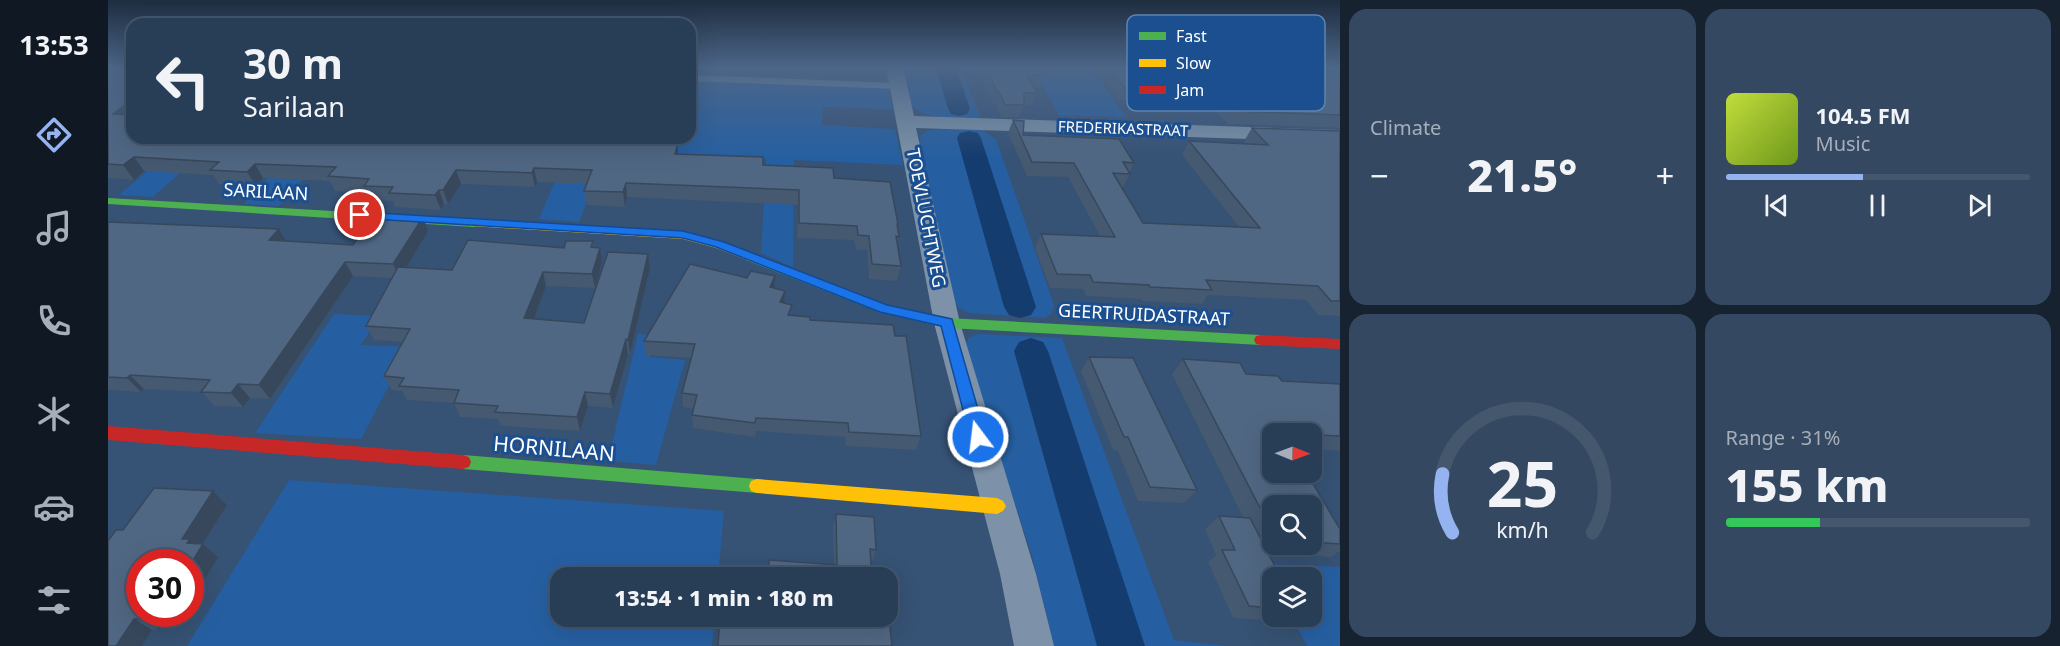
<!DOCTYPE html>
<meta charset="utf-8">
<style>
:root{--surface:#283e57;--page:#344961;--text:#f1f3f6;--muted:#a5aeba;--line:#44576d;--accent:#95b2f1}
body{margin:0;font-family:"Noto Sans",sans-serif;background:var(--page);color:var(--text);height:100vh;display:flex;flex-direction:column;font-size:22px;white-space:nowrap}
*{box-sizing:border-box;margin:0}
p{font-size:20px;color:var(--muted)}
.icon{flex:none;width:33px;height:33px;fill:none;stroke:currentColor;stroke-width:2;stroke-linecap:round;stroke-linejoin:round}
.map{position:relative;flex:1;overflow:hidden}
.details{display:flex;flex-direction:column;gap:9px;padding:9px;background:#162230;width:720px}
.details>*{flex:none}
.banner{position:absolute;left:18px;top:18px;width:570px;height:126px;border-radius:18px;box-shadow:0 6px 24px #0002,0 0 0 2px var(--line);background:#283e57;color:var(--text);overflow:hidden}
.needle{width:39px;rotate:91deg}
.fabs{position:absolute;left:1154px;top:423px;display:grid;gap:12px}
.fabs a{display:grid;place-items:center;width:60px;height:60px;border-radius:12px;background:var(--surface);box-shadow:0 6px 24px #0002,0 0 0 2px var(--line);font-size:30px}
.speed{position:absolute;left:18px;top:549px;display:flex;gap:12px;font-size:30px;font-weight:700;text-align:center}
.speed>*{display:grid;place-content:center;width:78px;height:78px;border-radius:50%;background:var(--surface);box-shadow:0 6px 24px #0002,0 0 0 2px var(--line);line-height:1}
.speed .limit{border:9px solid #d22;background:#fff;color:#111}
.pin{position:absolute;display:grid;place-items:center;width:51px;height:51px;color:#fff;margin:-26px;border:3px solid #fff;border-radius:50%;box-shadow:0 2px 6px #0007}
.me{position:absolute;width:66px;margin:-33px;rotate:345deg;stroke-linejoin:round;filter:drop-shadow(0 0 4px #0008)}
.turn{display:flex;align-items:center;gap:21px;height:126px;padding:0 18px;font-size:27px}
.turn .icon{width:78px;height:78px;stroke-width:2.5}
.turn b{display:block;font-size:42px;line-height:51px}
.big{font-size:45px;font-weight:800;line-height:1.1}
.details .tile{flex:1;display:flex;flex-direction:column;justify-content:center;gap:9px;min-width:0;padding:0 21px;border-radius:18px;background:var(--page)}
.details .dial{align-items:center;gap:0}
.dial svg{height:156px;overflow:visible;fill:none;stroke:var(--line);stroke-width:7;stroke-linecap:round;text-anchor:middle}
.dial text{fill:var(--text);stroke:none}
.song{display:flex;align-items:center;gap:18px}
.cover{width:72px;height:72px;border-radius:9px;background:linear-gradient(135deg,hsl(70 70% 55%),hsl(80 70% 35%))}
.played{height:6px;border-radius:3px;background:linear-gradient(90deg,var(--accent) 45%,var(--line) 45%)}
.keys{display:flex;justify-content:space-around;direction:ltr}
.heat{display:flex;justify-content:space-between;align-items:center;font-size:33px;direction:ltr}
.charge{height:9px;border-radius:4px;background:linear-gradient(90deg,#34c759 31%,var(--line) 0)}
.details .tiles{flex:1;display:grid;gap:9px;grid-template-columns:repeat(2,1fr)}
.trip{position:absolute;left:442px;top:567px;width:348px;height:60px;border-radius:18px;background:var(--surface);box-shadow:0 6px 24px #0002,0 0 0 2px var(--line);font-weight:800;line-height:60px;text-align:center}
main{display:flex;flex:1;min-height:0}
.tab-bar{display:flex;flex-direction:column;width:108px;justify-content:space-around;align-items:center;background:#101923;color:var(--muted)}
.tab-bar .icon{width:42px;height:42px}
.tab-bar .on{color:var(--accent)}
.tab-bar b{font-size:27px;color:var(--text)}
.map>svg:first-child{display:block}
.green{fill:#265fa1}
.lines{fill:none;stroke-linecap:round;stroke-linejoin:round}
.canal{fill:#153c6e;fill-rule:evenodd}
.lane{fill:#7d92a8;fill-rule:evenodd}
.street{fill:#7d92a8;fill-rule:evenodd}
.fast{fill:#4caf50;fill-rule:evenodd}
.slow{fill:#ffc107;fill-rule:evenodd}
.jam{fill:#c62828;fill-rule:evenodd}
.wall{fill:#455971;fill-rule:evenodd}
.shaded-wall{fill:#38485c}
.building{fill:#506783;stroke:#38485c;stroke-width:1.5}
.route{fill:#1a73e8;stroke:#114b97;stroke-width:1.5}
.labels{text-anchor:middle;stroke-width:6;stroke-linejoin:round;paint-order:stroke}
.far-street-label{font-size:15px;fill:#fff;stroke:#1b4f8f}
.street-label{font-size:18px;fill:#fff;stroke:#1b4f8f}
.near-street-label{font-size:21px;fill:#fff;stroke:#1b4f8f}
.key{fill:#1b4f8f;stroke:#5f84b1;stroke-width:1.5}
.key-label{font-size:16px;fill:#fff}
</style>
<main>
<nav class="tab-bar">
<b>13:53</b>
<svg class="icon on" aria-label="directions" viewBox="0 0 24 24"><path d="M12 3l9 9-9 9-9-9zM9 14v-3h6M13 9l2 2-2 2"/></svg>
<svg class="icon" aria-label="music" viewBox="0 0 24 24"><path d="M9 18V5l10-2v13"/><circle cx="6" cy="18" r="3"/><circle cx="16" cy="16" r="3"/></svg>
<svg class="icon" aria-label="phone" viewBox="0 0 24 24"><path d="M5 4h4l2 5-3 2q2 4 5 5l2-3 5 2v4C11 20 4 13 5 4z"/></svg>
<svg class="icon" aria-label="climate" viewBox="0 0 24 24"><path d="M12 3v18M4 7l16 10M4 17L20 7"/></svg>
<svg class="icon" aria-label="car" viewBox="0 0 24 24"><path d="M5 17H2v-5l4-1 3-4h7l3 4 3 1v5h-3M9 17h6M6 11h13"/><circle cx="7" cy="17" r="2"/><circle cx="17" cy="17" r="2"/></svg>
<svg class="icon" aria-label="filters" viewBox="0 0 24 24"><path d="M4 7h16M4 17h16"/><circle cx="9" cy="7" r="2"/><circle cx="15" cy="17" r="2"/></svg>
</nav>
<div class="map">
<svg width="1232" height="646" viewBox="0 0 1232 646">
<rect width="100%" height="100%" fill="#365274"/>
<!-- green -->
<path class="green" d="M 794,67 L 861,67 L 855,71 L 873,119 C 856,119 811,120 802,103 C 797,93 796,78 794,67 Z
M 926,67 L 982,67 L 1018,117 L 951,115 L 925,69 Z
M 582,75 L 780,84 L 785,109 L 715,107 L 714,125 L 787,129 L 795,165 L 686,160 L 685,267 L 653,253 L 658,159 L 498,151 L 471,222 L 431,219 L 460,150 L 254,138 L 582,138 Z
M 835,128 L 874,130 L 888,139 L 946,305 L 944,313 L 937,318 L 861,313 L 851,308 L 846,301 L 811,146 L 813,135 L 819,131 Z
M 79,138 L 111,138 L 45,197 L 11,195 Z
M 199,138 L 233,138 L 171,206 L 135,204 Z
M 226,314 L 271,316 L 253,345 L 301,347 L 253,439 L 147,433 Z
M 530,334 L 547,335 L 542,357 L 577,360 L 548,465 L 500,461 Z
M 870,334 L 954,338 L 1066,640 L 1119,646 L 946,646 L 924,556 L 856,346 L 861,338 Z
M 181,480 L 616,511 L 610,577 L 453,578 L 453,616 L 607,617 L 604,646 L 79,646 Z
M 1157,564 L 1232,567 L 1232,646 L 1199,646 L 1184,617 L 1203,616 L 1203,578 L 1164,577 Z"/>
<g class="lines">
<!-- canal -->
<path class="canal" d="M 828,67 L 848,67 L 862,109 L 859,114 L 851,116 L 843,114 L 840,109 Z
M 861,131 L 870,133 L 873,138 L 928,307 L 923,315 L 912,318 L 901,315 L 896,307 L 849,138 L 852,133 Z
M 923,338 L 935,342 L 940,351 L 1037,646 L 989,646 L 906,351 L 911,342 Z"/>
<!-- lane -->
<path class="lane" d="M 582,75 L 790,83 L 794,86 L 790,89 L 582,81 Z"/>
<!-- street -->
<path class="street" d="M 778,67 L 795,67 L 806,116 L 1232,130 L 1232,142 L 808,128 L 852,323 L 928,574 L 946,646 L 906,646 L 892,574 L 826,323 Z"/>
<!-- fast -->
<path class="fast" d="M 0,198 L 366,219 L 372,223 L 366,227 L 0,204 Z
M 642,253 L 779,305 L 839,318 L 1153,335 L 1158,336 L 1160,340 L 1158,344 L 1153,345 L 839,328 L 771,312 L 638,260 L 636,257 Z
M 355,455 L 649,479 L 655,481 L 657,486 L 655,491 L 649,493 L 355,469 L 349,467 L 347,462 L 349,457 Z"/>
<!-- slow -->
<path class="slow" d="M 366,219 L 575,231 L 616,242 L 646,254 L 648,257 L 642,261 L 608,248 L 575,239 L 362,226 L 360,223 L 362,220 Z
M 649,479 L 889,498 L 895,501 L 898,506 L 895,511 L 889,514 L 649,493 L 643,491 L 641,486 L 643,481 Z"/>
<!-- jam -->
<path class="jam" d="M 1153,335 L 1232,339 L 1232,349 L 1153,345 L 1148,344 L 1146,340 L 1148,336 Z
M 0,426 L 355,455 L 361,457 L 363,462 L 361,467 L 355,469 L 0,440 Z"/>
</g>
<!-- wall -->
<path class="wall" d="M 0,67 L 24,138 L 570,154 L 655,165 L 726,178 L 790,224 L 789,229 L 791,237 L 789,244 L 793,266 L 789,281 L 761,279 L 759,250 L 748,250 L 746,240 L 689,238 L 690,205 L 519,197 L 517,207 L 479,205 L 476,191 L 479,184 L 429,182 L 427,187 L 353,184 L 340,204 L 336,204 L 333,210 L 287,207 L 285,201 L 263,200 L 259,193 L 227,191 L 222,181 L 155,178 L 148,186 L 111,184 L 105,175 L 36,171 L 26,180 L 0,178 Z
M 875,67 L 931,67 L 936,75 L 932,87 L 926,87 L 929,93 L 925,105 L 916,105 L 911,117 L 893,117 L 888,104 L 885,104 L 872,74 Z
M 987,67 L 1232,67 L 1232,128 L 1120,124 L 1105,108 L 1077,108 L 1072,102 L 1010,100 Z
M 905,120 L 915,135 L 1026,163 L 1021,173 L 1022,174 L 1015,187 L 1014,187 L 1035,223 L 1131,227 L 1074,155 L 1081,141 L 1138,144 L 1136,141 L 1144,128 L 1232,131 L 1232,316 L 1210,315 L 1198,300 L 1100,295 L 1094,304 L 1034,301 L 1033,299 L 978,296 L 975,289 L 942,288 L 927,248 L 933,234 L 992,236 L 960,177 L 919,176 L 900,133 Z
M 315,217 L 320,231 L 298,268 L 344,270 L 456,248 L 485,241 L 486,247 L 494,262 L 487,288 L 438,286 L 426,319 L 476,323 L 542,268 L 522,354 L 520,354 L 505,408 L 480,406 L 472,431 L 393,426 L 390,419 L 352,417 L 346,403 L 299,400 L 294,391 L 284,390 L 276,376 L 295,342 L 266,340 L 258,326 L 284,278 L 245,276 L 162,399 L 142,398 L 135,407 L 106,406 L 94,392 L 36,389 L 33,392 L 0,390 L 0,222 L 178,241 L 245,245 Z
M 666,288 L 676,303 L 683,316 L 787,336 L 813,436 L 808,450 L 738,446 L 737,437 L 648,431 L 647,437 L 585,428 L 584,415 L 586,409 L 575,407 L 574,393 L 583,358 L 538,355 L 536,341 Z
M 981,357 L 1089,490 L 1076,503 L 1030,501 L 1010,451 L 1005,450 L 973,371 Z
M 1075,359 L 1174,381 L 1232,384 L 1232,451 L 1203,449 L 1203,434 L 1164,434 L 1232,529 L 1232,551 L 1223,557 L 1160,552 L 1164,578 L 1164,616 L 1178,616 L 1172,621 L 1125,618 L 1100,562 L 1108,555 L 1097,529 L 1111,516 L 1135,517 L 1064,374 ZM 1164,506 L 1203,506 L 1203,544 L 1164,544 Z
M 105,491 L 119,505 L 94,544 L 110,557 L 93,586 L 82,586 L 82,562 L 32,562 L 51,630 L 44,630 L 34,646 L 0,646 L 15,530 Z
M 728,514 L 768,550 L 764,562 L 645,578 L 660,575 L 661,560 L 726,565 L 725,527 Z"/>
<!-- shaded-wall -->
<path class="shaded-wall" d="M 24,100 L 24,120 L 5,114 Z
M 570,142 L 570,156 L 567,154 Z
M 26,157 L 36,171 L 26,180 L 15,165 Z
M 147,164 L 155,178 L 148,186 L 139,172 Z
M 426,168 L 429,182 L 427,187 L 424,173 Z
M 348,170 L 353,184 L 340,204 L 335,190 Z
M 518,183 L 519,197 L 517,207 L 515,192 Z
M 331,190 L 336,204 L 333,210 L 327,195 Z
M 315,217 L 320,231 L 292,278 L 285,264 Z
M 171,229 L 179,243 L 161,240 Z
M 492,248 L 494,262 L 487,288 L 484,274 Z
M 540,254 L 542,268 L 522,354 L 520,340 Z
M 237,262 L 245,276 L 162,399 L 151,385 Z
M 435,272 L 438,286 L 421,332 L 416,318 Z
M 667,276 L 666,290 L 662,287 Z
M 677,291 L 676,305 L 672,302 Z
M 518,339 L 520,354 L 505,408 L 502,394 Z
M 22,375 L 36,389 L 33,392 L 19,378 Z
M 130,384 L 142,398 L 135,407 L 123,393 Z
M 477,392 L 480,406 L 472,431 L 469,417 Z
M 105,491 L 119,505 L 92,548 L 95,544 L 110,557 L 93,586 L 82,579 L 82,565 L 74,539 Z
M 37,614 L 61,614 L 51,630 L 33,619 Z
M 26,619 L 44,630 L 34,646 L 8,646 Z"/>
<!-- building -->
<path class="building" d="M 0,67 L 24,67 L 24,100 L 5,114 L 24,115 L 24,138 L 355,138 L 405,140 L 477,142 L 479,138 L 570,142 L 567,154 L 655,157 L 655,165 L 725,168 L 726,178 L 782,182 L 790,224 L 789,224 L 791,237 L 788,236 L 793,266 L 764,264 L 761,236 L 750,235 L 749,226 L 691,223 L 691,190 L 518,183 L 515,192 L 476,191 L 484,170 L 426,168 L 424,173 L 348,170 L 335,190 L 331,190 L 327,195 L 281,193 L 285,187 L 256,186 L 261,179 L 220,176 L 228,167 L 147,164 L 139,172 L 102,170 L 111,162 L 26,157 L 15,165 L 0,164 Z
M 878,67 L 931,67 L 936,75 L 919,75 L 929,93 L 916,93 L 916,105 L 897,105 L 891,92 L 889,92 Z
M 1001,67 L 1232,67 L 1232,115 L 1128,111 L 1112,95 L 1084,95 L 1078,89 L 1016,87 Z
M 905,120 L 916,121 L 915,135 L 1011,139 L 1026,163 L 1015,162 L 1022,174 L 1005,173 L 1035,223 L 1152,228 L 1081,141 L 1160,145 L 1144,128 L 1232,131 L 1232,301 L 1223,301 L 1210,286 L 1098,280 L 1104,290 L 1042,287 L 1041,285 L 985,282 L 982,275 L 949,274 L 933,234 L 1007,237 L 966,163 L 924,162 Z
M 267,214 L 315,217 L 285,264 L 237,262 L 151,385 L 130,384 L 123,393 L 93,392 L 102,380 L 22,375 L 19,378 L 0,377 L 0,222 L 171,229 L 161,240 L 245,245 Z
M 360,240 L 456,248 L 458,241 L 485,241 L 483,247 L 492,248 L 484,274 L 435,272 L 416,318 L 476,323 L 500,252 L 540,254 L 520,340 L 518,339 L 502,394 L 477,392 L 469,417 L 387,412 L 390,406 L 346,403 L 351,390 L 291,386 L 296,378 L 276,376 L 302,329 L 258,326 L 290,267 L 344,270 Z
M 582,264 L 639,278 L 643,271 L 667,276 L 662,287 L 677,291 L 672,302 L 684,305 L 680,315 L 702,317 L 702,320 L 785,325 L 787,336 L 798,336 L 813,436 L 741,432 L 740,423 L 648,418 L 647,423 L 584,415 L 589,395 L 574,393 L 587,344 L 536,341 Z
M 981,357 L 1025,358 L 1089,490 L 1042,487 L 1020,437 L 1016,437 Z
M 1075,359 L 1132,363 L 1138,374 L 1170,376 L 1174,381 L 1232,384 L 1232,436 L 1208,435 L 1209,436 L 1203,436 L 1203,434 L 1164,434 L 1164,472 L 1198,472 L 1232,529 L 1232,544 L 1203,542 L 1203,506 L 1164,506 L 1164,531 Z
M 46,488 L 105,491 L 74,539 L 82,539 L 79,543 L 95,544 L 82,565 L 82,562 L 32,562 L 32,614 L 37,614 L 33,619 L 26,619 L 8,646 L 0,646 L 0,541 L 8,530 L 15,530 Z
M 728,514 L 766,517 L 768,550 L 762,549 L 764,578 L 645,578 L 646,574 L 661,575 L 661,560 L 729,565 Z
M 1111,516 L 1142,518 L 1173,578 L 1164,578 L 1164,608 L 1141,606 L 1114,550 L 1127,550 Z
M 780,611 L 784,646 L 610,646 L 612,616 L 780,616 Z"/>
<!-- sky -->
<linearGradient id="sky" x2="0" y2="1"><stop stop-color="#1e2d40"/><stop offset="0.43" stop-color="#4c6688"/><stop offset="1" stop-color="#4c6688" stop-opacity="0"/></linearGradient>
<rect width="1232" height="157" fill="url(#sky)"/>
<!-- route -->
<path class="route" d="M 252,212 L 575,231 L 616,242 L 779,305 L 844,319 L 878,437 L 876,442 L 870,444 L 865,442 L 862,437 L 833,326 L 772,312 L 608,247 L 575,238 L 248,218 L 248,213 Z"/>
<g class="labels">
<!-- far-street labels -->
<g class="far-street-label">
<text transform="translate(1015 129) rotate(2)" y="5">FREDERIKASTRAAT</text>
</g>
<!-- street labels -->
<g class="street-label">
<text transform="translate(158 192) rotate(3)" y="6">SARILAAN</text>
<text transform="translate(818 218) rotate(79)" y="6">TOEVLUCHTWEG</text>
<text transform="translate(1036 315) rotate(3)" y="6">GEERTRUIDASTRAAT</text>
</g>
<!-- near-street labels -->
<g class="near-street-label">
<text transform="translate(446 449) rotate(5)" y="7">HORNILAAN</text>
</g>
</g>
<!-- legend -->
<rect x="1019" y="15" width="198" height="96" rx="9" class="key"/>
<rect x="1031" y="32" width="27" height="8" fill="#4caf50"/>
<rect x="1031" y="59" width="27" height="8" fill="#ffc107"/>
<rect x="1031" y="86" width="27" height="8" fill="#c62828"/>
<g class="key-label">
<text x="1068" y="42">Fast</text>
<text x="1068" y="69">Slow</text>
<text x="1068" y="96">Jam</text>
</g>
</svg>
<div class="fabs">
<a><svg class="needle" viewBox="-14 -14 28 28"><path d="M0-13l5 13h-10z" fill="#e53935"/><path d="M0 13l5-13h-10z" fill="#a5aeba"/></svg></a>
<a><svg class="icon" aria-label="search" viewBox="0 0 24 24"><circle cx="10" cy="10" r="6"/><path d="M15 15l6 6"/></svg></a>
<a><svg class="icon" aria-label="layers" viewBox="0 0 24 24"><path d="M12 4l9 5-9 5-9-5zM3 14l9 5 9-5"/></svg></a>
</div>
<div class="speed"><div class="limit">30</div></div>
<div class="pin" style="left:252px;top:215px;background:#d93025"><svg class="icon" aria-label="arrive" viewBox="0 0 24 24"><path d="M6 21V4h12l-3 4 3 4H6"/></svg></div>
<svg class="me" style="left:870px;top:437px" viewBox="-20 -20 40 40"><circle r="17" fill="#1a73e8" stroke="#fff" stroke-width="3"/><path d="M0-11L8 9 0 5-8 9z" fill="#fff"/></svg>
<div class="trip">13:54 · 1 min · 180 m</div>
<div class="banner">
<div class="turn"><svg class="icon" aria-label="left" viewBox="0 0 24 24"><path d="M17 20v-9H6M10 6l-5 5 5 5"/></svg><div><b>30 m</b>Sarilaan</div></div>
</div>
</div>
<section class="details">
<div class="tiles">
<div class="tile"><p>Climate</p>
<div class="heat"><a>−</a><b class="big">21.5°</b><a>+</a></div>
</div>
<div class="tile">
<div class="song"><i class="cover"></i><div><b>104.5 FM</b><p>Music</p></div></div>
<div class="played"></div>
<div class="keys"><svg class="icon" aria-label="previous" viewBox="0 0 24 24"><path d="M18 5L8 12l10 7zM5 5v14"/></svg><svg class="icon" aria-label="pause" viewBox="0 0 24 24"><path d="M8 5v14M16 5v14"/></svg><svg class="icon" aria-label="next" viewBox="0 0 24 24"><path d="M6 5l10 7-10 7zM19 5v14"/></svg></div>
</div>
<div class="tile dial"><svg viewBox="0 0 100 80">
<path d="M14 69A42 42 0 1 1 86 69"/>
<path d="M14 69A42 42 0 0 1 9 39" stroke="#95b2f1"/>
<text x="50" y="56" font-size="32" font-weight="700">25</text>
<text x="50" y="72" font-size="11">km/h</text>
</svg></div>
<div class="tile"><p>Range · 31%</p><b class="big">155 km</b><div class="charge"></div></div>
</div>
</section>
</main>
